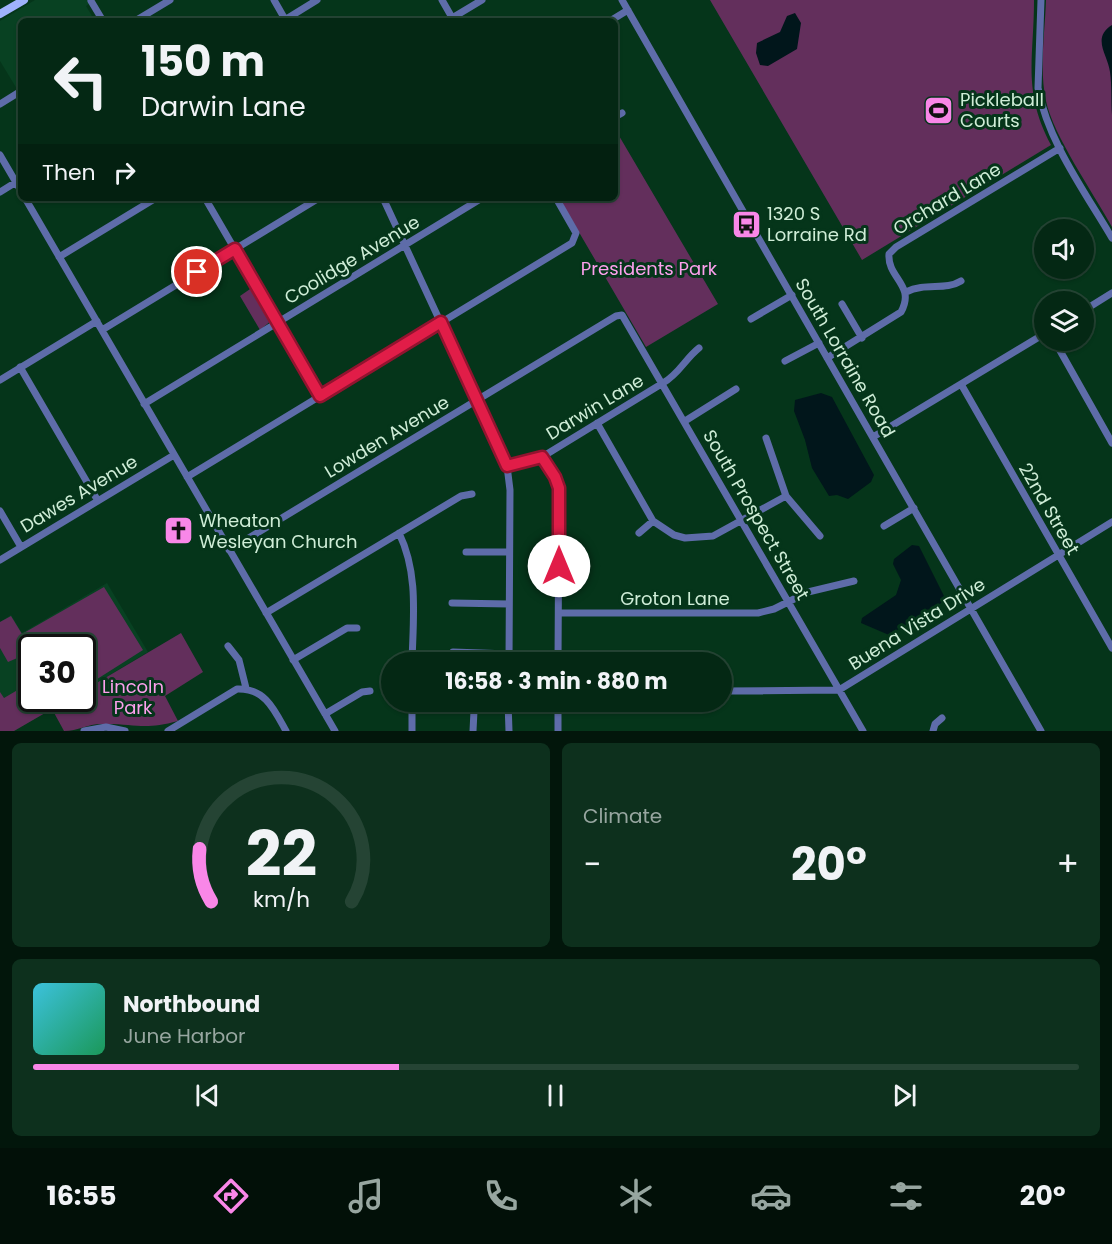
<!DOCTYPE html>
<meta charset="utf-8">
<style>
:root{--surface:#042814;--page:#0d301d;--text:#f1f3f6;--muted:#97a6a0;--line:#254434;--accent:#f987e8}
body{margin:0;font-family:Poppins,sans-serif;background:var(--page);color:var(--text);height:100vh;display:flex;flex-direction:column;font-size:22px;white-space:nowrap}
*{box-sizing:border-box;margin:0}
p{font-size:20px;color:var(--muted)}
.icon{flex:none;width:33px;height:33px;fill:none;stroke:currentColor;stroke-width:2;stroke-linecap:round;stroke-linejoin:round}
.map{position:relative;height:731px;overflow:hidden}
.details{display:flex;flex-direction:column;gap:12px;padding:12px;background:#02160b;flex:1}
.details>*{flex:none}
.guide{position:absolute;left:18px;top:18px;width:600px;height:183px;border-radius:9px;box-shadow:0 2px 4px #0004,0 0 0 2px var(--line);background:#042814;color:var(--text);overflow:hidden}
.tools{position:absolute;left:1034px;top:219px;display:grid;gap:12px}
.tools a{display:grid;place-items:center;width:60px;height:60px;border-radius:50%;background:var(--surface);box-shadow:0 2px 4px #0004,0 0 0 2px var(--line);font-size:30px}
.speed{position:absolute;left:18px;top:634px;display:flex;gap:12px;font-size:30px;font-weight:700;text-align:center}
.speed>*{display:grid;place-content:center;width:78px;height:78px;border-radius:50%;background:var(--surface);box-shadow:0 2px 4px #0004,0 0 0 2px var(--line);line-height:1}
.speed .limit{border:3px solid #111;border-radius:9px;background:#fff;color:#111}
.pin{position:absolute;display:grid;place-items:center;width:51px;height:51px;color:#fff;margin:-26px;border:3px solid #fff;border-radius:50%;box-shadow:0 2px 6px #0007}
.me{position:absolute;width:66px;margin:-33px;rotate:0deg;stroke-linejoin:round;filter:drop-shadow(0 0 4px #0008)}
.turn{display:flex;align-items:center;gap:21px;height:126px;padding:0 24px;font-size:27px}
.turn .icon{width:78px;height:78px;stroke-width:2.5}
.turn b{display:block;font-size:42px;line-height:51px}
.then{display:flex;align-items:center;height:57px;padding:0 24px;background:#0003;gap:12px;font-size:22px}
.big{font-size:45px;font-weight:700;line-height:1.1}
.details .tile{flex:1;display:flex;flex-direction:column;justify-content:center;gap:9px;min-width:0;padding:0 21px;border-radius:9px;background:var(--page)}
.details .dial{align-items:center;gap:0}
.dial svg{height:156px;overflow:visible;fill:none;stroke:var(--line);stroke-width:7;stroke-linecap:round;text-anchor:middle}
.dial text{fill:var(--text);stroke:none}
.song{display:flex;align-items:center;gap:18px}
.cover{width:72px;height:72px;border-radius:9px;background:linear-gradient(135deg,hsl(190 70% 55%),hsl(150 70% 35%))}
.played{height:6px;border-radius:3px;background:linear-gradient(90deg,var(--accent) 35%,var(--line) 35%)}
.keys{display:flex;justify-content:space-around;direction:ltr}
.heat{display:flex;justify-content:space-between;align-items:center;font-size:33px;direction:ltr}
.details .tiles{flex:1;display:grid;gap:12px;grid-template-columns:1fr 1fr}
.tile:last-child{grid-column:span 2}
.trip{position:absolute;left:381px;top:652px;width:351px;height:60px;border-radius:30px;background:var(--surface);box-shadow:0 2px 4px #0004,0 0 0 2px var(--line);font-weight:700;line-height:60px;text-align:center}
.dock{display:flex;height:96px;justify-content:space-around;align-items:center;background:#021008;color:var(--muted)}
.dock .icon{width:42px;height:42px}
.dock .on{color:var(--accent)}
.dock b{font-size:27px;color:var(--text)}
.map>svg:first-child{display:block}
.built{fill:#084122}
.green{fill:#632f5c}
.water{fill:#01161b}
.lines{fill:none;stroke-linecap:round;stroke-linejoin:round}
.minor{stroke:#5e6ca9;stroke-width:7}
.major{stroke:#9fb2fc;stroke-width:8}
.route-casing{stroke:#92132f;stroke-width:15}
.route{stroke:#e11d48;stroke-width:10}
.labels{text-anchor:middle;stroke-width:6;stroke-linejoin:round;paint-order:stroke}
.poi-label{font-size:18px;fill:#cfedd7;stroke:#05351a;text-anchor:start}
.street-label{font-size:18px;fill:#cfedd7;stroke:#05351a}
.park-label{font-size:18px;fill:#fda0ed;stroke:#05351a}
</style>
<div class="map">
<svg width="1112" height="731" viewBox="0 0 1112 731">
<rect width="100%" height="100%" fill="#05351a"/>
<!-- built -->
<path class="built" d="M 35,0 L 95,0 L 86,6 L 95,21 L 21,21 L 21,87 L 17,89 L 0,61 L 0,21 Z
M 107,583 L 148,652 L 83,691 L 82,648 L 32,648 L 32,699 L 68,699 L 14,731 L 0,731 L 0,622 L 11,615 L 22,633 Z"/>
<!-- green -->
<path class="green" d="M 710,0 L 1034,0 C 1034,59 1022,90 1051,145 L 862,260 Z
M 1046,0 L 1112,0 L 1112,227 C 1094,194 1053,135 1046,101 C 1039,69 1045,32 1046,0 Z
M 615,129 L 718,304 L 646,347 L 559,198 L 615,198 Z
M 253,287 L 272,320 L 260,330 L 240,296 Z
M 104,587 L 143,650 L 83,688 L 82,648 L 32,648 L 29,653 L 8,662 L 0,648 L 0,622 L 11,616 L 22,634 Z
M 181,633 L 203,672 L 165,696 L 178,721 C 142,731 135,723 101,724 C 88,724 78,731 64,731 L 52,709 L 14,731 L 0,731 L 0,692 L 4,698 L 21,688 L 24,691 L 27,689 L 23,687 L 31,679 L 32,699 L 64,699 L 47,708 C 59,708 67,699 82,699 L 83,691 Z"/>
<!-- water -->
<path class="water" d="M 795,13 L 801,23 L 797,49 L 768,66 L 760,65 L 756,53 L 757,43 L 780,32 L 787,16 Z
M 1112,25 L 1112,115 C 1111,101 1112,86 1110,72 C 1108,55 1091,38 1112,25 Z
M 821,393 L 832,397 L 874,475 L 871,482 L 848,499 L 837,495 L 829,496 L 812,468 L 805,440 L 794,411 L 795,400 Z
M 912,545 L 919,546 L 946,600 L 889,635 L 861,623 L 862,618 L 896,595 L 901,580 L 893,564 L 894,559 Z"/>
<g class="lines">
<!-- minor -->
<path class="minor" d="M 274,0 L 286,21
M 442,0 L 454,21
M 622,0 L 1041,731
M 1041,0 L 1038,88 C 1048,142 1085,192 1112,238
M 91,1 L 103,21
M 135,21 L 170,0
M 283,21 L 317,0
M 447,21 L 482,0
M 610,21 L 628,10
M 0,104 L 21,91
M 615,117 L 622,113
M 0,155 L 21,191
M 0,192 L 21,179
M 25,198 L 335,731
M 205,198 L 320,396
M 383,198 L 507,466 L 510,490 L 509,663
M 59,257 L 156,198
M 906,292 C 926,282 945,291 961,281
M 842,304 L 862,338
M 1083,311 L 1112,293
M 751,319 L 792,295
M 102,330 L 319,198
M 1054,340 L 1112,443
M 827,358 L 901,312 C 916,285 887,278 889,254 L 896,247 L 1060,148
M 785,361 L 819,343
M 20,367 L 98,501
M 0,380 L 97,321
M 961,384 L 1112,648
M 144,404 L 482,198
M 685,421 L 736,389
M 597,423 L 653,521 L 674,535 L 685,538 L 713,536 L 786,496
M 873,437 L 1044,334
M 766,438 L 786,496
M 542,457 L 555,477 L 559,488 L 558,663
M 507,466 L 542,457 L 663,383 C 679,374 685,359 699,348
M 187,477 L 572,243 L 576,233 L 556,198
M 786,496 L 820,536
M 0,511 L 21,547
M 884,526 L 914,508
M 399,533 C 419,574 413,619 412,663
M 639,533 L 653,521
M 229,550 L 616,316 L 622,315 L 863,731
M 466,552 L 509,552
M 0,560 L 174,455
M 452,603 L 509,604
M 266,613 L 461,496 L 472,494
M 559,613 L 758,613 L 774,609 L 808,592 L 854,581
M 228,646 L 239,660 L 246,688
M 453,652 L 509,654
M 293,660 L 347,628 L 357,628
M 722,691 L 839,690 L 1112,522
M 508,702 L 509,731
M 325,714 L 362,692 L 370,691
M 84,731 L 106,727 L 125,731
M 168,731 L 237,689 C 265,688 274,709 286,731
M 412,731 L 412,702
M 473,731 L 474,711
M 558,731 L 558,702
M 933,731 L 935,724 L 942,718"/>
<!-- major -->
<path class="major" d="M 0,14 L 24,0"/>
</g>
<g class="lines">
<defs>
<path id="route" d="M 197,272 L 235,249 L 320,396 L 441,322 L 507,466 L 542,457 L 555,477 L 559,488 L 559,566"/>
</defs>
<!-- route casing -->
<use href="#route" class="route-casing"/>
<!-- route -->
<use href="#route" class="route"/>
</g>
<!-- icons -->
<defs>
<symbol id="stadium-square" viewBox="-11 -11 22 22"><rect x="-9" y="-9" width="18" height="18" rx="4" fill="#f987e8" stroke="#05351a"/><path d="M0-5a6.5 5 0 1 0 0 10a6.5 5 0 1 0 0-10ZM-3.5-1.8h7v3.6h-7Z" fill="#111"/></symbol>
<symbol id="bus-square" viewBox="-11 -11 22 22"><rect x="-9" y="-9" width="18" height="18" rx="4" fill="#f987e8" stroke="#05351a"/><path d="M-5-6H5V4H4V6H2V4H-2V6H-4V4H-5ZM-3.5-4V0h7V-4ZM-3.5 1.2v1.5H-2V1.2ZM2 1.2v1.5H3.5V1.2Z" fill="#111"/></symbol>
<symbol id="church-square" viewBox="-11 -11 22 22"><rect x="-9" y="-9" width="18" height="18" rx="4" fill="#f987e8" stroke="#05351a"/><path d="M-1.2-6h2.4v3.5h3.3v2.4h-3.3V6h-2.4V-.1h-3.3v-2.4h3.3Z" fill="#111"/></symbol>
</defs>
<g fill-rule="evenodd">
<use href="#stadium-square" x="922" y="94" width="33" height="33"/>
<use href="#bus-square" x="730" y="208" width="33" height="33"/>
<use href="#church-square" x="162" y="514" width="33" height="33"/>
</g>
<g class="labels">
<!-- poi labels -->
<g class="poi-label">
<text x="960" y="106">Pickleball<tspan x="960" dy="21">Courts</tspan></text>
<text x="767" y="220">1320 S<tspan x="767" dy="21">Lorraine Rd</tspan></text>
<text x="199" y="527">Wheaton<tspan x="199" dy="21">Wesleyan Church</tspan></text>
</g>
<!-- street labels -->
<g class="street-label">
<text transform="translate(947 199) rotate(-31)" y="6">Orchard Lane</text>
<text transform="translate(352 260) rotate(-31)" y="6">Coolidge Avenue</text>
<text transform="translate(845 358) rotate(60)" y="6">South Lorraine Road</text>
<text transform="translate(595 407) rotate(-31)" y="6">Darwin Lane</text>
<text transform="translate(387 437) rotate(-31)" y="6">Lowden Avenue</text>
<text transform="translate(79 494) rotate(-31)" y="6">Dawes Avenue</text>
<text transform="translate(1049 509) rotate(60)" y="6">22nd Street</text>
<text transform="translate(756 515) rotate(60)" y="6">South Prospect Street</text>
<text x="675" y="605">Groton Lane</text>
<text transform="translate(917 624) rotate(-32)" y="6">Buena Vista Drive</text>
</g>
<!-- park labels -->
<g class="park-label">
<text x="649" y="275">Presidents Park</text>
<text x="133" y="693">Lincoln<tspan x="133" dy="21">Park</tspan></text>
</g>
</g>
</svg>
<div class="tools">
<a><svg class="icon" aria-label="sound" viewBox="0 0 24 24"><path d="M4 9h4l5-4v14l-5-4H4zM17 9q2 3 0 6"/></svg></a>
<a><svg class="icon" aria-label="layers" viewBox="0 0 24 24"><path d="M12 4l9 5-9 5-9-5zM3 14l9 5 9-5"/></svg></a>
</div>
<div class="speed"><div class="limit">30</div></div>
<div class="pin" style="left:197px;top:272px;background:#d93025"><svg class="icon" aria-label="arrive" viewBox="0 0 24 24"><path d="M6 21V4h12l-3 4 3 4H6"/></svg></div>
<svg class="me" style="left:559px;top:566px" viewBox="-20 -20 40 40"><circle r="19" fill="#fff"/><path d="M0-13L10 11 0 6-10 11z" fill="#e11d48"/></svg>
<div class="trip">16:58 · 3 min · 880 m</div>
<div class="guide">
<div class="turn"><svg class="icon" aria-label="left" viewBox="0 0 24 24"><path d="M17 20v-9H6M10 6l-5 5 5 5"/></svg><div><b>150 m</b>Darwin Lane</div></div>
<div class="then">Then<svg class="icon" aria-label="right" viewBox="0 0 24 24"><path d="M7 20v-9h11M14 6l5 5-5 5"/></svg></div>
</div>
</div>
<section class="details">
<div class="tiles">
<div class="tile dial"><svg viewBox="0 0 100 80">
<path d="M14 69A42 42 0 1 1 86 69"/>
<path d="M14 69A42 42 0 0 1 8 42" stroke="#f987e8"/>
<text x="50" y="56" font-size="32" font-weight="700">22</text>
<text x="50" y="72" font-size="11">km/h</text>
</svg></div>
<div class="tile"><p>Climate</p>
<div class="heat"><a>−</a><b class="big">20°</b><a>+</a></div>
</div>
<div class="tile">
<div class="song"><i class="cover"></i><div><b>Northbound</b><p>June Harbor</p></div></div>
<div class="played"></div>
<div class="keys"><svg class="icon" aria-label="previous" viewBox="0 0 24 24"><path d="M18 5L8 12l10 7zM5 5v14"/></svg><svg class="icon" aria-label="pause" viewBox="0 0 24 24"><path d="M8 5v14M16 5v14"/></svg><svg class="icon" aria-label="next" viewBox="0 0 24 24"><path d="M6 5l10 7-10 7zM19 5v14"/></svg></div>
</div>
</div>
</section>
<nav class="dock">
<b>16:55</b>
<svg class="icon on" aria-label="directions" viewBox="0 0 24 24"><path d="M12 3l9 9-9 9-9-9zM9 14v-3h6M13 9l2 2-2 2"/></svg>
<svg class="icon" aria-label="music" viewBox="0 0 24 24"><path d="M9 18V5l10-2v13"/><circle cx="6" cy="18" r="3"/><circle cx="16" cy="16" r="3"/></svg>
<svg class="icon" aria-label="phone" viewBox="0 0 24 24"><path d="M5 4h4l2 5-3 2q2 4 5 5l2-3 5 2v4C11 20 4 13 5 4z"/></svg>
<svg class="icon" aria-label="climate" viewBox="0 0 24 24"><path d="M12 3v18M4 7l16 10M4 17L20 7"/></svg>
<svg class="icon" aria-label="car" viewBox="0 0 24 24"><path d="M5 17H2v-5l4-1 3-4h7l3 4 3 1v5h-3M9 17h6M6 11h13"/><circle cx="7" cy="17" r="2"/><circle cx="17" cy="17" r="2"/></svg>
<svg class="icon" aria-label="filters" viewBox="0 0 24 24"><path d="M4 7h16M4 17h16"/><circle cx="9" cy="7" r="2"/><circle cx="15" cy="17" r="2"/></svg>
<b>20°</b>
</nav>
